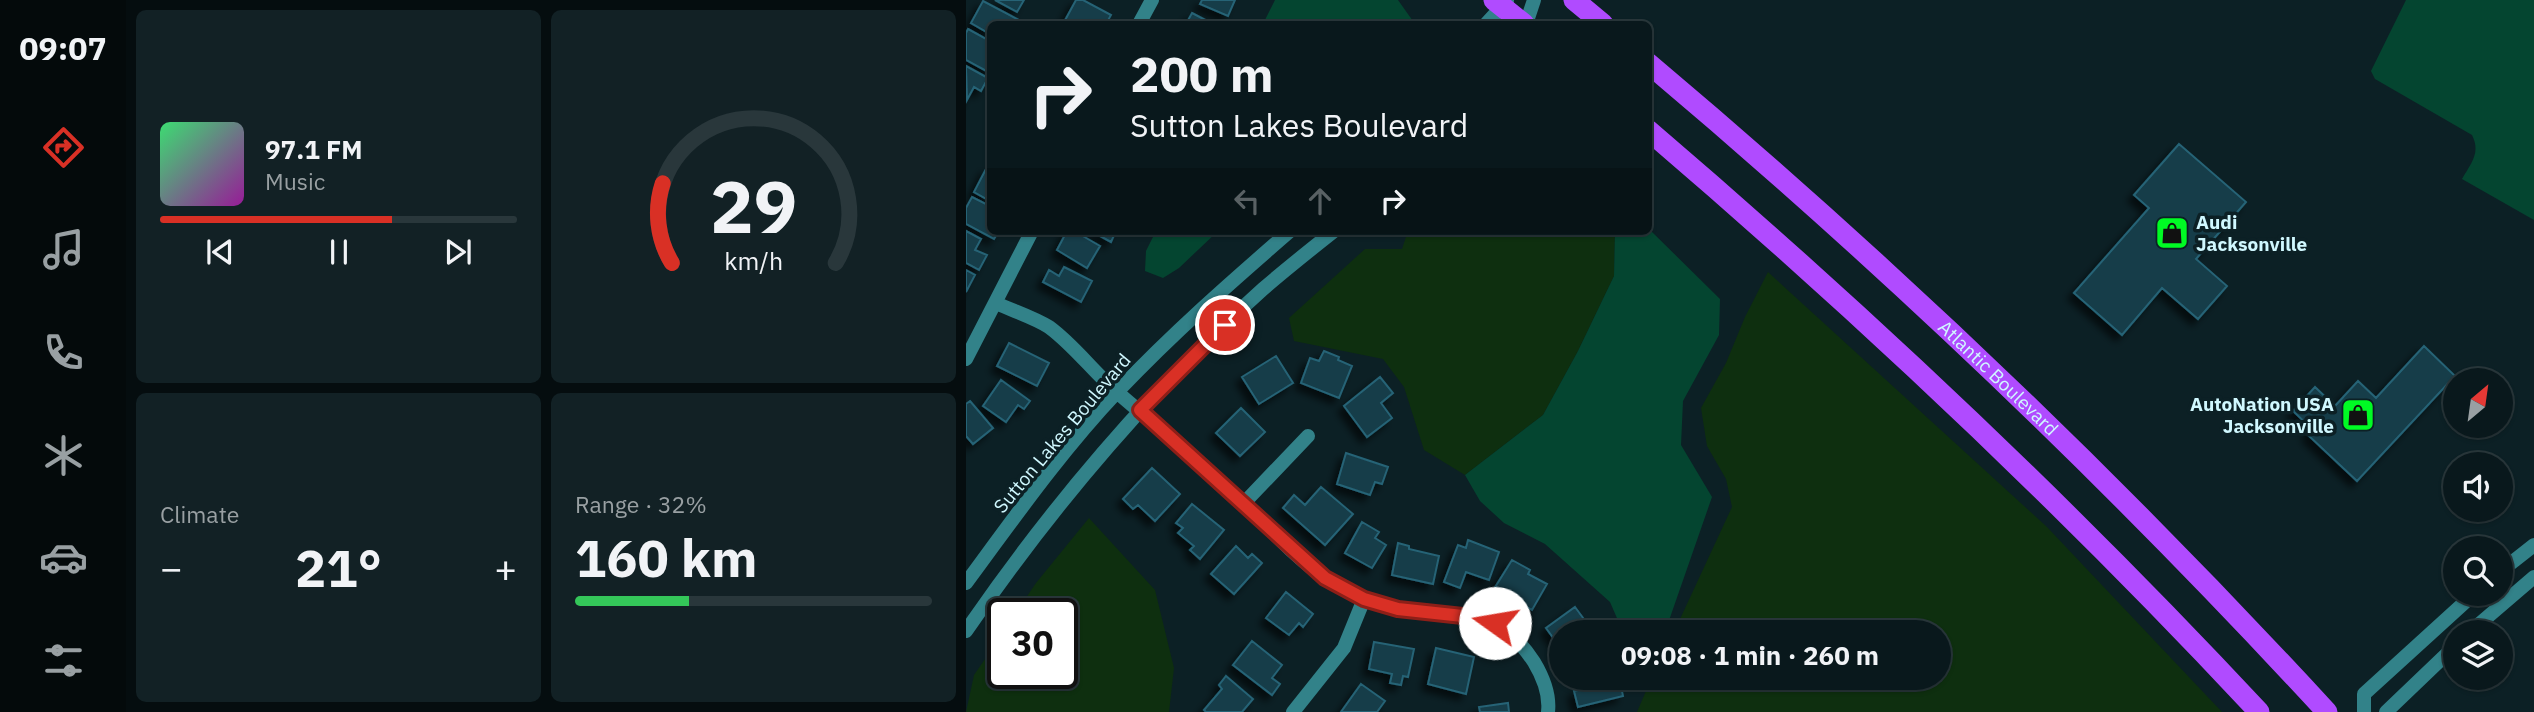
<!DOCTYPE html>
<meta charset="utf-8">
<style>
:root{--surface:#09181c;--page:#122125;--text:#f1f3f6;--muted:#99a0a3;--line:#29373b;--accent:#d93025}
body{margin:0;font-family:"IBM Plex Sans",sans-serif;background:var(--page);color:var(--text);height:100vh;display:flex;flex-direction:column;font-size:26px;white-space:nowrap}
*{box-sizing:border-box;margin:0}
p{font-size:23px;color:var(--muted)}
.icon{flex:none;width:38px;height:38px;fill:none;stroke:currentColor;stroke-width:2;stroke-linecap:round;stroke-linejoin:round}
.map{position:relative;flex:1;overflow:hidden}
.sheet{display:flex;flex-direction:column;gap:10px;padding:10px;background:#050d0f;width:840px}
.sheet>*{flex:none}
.hud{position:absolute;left:21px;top:21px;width:665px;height:214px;border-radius:10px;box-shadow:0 2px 5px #0004,0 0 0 2px var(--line);background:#09181c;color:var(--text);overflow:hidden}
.needle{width:46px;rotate:29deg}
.tools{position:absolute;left:1477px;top:368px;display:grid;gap:14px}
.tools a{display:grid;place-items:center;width:70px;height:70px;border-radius:50%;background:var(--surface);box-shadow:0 2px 5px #0004,0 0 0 2px var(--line);font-size:35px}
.speed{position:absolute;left:21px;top:598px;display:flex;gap:14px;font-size:35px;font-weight:700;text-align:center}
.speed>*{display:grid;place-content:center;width:91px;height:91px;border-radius:50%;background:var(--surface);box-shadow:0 2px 5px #0004,0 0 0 2px var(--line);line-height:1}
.speed .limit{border:4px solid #111;border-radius:10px;background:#fff;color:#111}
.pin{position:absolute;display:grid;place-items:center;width:60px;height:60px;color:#fff;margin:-30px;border:4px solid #fff;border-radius:50%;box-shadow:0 2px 7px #0007}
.me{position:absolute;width:77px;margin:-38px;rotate:283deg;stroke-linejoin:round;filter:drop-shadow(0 0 5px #0008)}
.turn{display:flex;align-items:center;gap:24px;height:147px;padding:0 28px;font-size:32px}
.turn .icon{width:91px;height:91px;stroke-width:2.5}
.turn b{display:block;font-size:49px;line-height:60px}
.lanes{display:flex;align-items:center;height:66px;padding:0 28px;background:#0003;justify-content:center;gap:35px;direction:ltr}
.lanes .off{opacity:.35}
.big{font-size:52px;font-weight:800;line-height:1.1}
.sheet .card{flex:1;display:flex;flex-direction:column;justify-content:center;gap:10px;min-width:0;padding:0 24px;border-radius:10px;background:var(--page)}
.sheet .dial{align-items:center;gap:0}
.dial svg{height:182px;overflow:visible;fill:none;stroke:var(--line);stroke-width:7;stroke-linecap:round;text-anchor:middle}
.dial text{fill:var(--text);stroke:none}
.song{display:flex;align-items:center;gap:21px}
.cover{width:84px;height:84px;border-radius:10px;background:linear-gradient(135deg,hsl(140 70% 55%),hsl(300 70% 35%))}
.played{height:7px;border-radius:4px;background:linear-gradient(90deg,var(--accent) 65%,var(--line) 65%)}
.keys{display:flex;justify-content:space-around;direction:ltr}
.heat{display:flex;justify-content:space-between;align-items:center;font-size:38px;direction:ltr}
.charge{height:10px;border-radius:5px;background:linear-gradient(90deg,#34c759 32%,var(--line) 0)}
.sheet .tiles{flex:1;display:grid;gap:10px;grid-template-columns:repeat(2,1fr)}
.trip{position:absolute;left:583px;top:620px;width:402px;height:70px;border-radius:35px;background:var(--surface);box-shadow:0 2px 5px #0004,0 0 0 2px var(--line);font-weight:800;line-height:70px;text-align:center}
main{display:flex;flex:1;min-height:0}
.tab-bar{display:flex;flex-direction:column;width:126px;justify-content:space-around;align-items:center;background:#040a0b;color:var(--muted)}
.tab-bar .icon{width:49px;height:49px}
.tab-bar .active{color:var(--accent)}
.tab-bar b{font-size:32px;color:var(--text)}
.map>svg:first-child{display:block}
.green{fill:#0e2f0f}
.water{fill:#044530}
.building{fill:#163c48;stroke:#266376;stroke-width:2;filter:url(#shadow)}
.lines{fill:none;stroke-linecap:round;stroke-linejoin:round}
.minor{stroke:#328289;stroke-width:14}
.highway{stroke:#b04bff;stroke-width:21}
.route-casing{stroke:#8d1f18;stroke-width:18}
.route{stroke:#d93025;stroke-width:12}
.labels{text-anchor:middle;stroke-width:7;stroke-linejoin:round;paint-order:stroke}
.poi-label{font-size:19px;font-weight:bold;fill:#d0f8ff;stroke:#0c2025;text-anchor:start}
.street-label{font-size:19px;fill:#d0f8ff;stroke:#0c2025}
</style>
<main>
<nav class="tab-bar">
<b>09:07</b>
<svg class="icon active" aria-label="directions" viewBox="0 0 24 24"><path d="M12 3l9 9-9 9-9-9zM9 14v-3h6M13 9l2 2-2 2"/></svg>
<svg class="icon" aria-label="music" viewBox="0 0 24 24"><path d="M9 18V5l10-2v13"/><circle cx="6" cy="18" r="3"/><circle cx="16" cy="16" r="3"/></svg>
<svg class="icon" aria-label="phone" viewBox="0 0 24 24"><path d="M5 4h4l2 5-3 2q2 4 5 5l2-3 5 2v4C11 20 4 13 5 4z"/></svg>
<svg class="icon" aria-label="climate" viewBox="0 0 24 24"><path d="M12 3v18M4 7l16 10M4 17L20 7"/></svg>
<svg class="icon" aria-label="car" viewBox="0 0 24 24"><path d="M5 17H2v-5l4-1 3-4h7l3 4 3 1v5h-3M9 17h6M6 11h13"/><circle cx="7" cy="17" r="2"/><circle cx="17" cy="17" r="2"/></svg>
<svg class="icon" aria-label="filters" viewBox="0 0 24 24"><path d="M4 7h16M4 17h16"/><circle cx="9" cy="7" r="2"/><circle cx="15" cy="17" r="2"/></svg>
</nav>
<section class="sheet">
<div class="tiles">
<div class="card">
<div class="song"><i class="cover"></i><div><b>97.1 FM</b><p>Music</p></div></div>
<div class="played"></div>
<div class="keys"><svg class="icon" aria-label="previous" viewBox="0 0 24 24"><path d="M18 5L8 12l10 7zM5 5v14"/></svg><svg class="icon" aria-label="pause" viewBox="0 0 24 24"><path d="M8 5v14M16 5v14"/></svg><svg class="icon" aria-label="next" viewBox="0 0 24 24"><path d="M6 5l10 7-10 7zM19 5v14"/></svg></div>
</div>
<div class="card dial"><svg viewBox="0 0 100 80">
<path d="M14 69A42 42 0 1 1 86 69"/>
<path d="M14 69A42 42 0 0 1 10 34" stroke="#d93025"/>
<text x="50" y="56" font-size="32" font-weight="700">29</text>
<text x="50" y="72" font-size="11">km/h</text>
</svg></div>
<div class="card"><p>Climate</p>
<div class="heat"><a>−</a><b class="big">21°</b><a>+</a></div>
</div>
<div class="card"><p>Range · 32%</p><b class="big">160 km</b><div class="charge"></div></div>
</div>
</section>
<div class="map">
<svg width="1568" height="712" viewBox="0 0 1568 712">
<defs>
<filter id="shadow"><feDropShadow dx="-6" dy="6" stdDeviation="3.5" flood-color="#0009"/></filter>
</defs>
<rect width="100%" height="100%" fill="#0c2025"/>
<!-- green -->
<path class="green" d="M 442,231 L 649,231 L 648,276 L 612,351 L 577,415 L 499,475 L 458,450 L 438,387 L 417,359 L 328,341 L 323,318 L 399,249 L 436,249 Z
M 802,272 L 1081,527 L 1256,712 L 671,712 L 686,677 L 973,677 L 973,632 L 708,632 L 766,507 L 760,479 L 741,446 L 735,408 L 760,363 L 779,317 Z
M 123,518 L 189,590 L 208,668 L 203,712 L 0,712 L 8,675 L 37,633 L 37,674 L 96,674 L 96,614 L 49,614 L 70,583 Z"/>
<!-- water -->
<path class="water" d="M 309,0 L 432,0 L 449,24 L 297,24 Z
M 1440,0 L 1568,0 L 1568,220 L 1496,179 C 1505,163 1515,153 1506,135 L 1409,79 L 1405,71 Z
M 683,229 L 754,299 L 753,335 L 717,401 L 715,445 L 746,497 L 699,632 L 657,632 L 644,602 L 579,544 L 538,523 L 514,501 L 499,475 L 577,415 L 612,351 L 648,276 L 649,231 L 682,231 Z
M 190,231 L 252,231 L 213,268 L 197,278 L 179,271 L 180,251 Z"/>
<!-- building -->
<path class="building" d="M 29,0 L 58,0 L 51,12 Z
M 110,0 L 117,0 L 145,15 L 140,24 L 130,24 L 124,22 L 123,24 L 97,24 Z
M 236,0 L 269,0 L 262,16 L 234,4 Z
M 17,1 L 55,21 L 53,24 L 24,24 L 24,34 L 5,23 Z
M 226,13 L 247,24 L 220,24 Z
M 2,29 L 24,41 L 24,73 L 0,60 L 0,33 Z
M 0,66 L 22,78 L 15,91 L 8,87 L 1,100 Z
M 1213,144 L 1280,202 L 1230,259 L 1261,286 L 1232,319 L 1196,288 L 1156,335 L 1108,293 L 1183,208 L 1168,195 Z
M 21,167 L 24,169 L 24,201 L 8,192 Z
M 6,197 L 24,206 L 24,231 L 33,231 L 28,239 L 0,224 L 0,208 Z
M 0,231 L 15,239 L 9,250 L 21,255 L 13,270 L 0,263 Z
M 101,231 L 108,231 L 134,246 L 121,268 L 91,250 Z
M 125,231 L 150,231 L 145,242 Z
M 98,267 L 126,281 L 115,302 L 77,282 L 83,270 L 93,276 Z
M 0,270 L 9,275 L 0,292 Z
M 43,343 L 83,363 L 71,386 L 31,366 Z
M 1458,346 L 1489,376 L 1391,481 L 1342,435 L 1347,430 L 1327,411 L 1349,387 L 1369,406 L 1392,381 L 1410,398 Z
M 358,351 L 373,357 L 372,360 L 386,366 L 373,398 L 335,383 L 344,358 L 353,361 Z
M 310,356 L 327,383 L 293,404 L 276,377 Z
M 414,377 L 427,393 L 415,403 L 426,418 L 401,437 L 378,406 Z
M 35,380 L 64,401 L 58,409 L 52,405 L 40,422 L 17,406 Z
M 4,401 L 27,428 L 7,444 L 0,436 L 0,404 Z
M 275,408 L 299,432 L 274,456 L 250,433 Z
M 380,453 L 422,467 L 416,484 L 409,482 L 404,495 L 371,484 Z
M 186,468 L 214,494 L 189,521 L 172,505 L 167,509 L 157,499 Z
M 355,487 L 387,514 L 359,545 L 317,508 L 328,495 L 339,505 Z
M 226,504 L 258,530 L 234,559 L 224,550 L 228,546 L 212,533 L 217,528 L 210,523 Z
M 396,522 L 413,532 L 409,538 L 420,545 L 406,568 L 379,553 Z
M 502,540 L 533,552 L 523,580 L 500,572 L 494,588 L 478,582 L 492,545 L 500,548 Z
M 432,543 L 443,546 L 443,549 L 473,556 L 467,584 L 426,575 Z
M 270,546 L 282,558 L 286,554 L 296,563 L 268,594 L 245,574 Z
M 546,560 L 564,570 L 562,574 L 581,584 L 566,610 L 528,589 Z
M 320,592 L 347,614 L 337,627 L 333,623 L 323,635 L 300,618 Z
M 609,607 L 623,626 L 615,632 L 595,632 L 595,658 L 589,649 L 593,646 L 580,628 Z
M 286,641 L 316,665 L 306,678 L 314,684 L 306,695 L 267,665 Z
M 408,642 L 448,649 L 442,677 L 437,676 L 435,685 L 424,683 L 426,674 L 403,669 Z
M 470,648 L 508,657 L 500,694 L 462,684 Z
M 260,676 L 287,699 L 276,712 L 240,712 L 238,710 L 256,689 L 253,685 Z
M 619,677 L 653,677 L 657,696 L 612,707 L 608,691 L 622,688 Z
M 395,684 L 419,701 L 411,712 L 375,712 Z
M 542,703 L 543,712 L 514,712 L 513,707 Z"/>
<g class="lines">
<!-- minor -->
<path class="minor" d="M 173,24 L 186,0
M 520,24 L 541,1
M 560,24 L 568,0
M 30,303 C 47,311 67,317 83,327 C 109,346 128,373 152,393 C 194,429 236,464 276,502 C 303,527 328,557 359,578 C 379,592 407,603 432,609 C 492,621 528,601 568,662 C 577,677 584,695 582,712
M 0,359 L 66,231
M 278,503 L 342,436
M 1535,571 L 1568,545
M 0,583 C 48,518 96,450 152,391 C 206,334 265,282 324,231
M 0,631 C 86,506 184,390 297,289 C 320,269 344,250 368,231
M 1504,632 L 1568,577
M 327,712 L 378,648 L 398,599
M 1398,712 L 1398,694 L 1509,593
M 1420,712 L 1489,646"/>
<!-- highway -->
<g class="highway">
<path d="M 528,0 L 558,24"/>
<path d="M 608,0 L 637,24"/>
<path id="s1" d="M 682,63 C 922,265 1149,482 1361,712"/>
<path d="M 682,130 C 896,313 1101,506 1293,712"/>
</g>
</g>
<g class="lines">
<defs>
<path id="route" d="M 259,325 L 174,410 L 359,578 L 398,599 L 432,609 L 506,617 L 529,623"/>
</defs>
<!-- route casing -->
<use href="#route" class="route-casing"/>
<!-- route -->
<use href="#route" class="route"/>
</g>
<!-- icons -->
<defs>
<symbol id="shop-square" viewBox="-11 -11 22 22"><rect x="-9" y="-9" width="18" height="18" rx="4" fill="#00fb24" stroke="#0c2025"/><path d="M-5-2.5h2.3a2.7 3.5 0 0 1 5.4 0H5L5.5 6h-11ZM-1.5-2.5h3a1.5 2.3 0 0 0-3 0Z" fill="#111"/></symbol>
</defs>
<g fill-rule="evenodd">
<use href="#shop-square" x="1187" y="214" width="38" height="38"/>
<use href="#shop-square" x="1373" y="396" width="38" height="38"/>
</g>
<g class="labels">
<!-- poi labels -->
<g class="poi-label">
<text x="1230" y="229">Audi<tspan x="1230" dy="22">Jacksonville</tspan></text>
<text x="1368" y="411" text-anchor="end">AutoNation USA<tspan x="1368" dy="22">Jacksonville</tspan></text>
</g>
<!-- street labels -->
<g class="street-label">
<text dy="7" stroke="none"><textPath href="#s1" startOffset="471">Atlantic Boulevard</textPath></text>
<text transform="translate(96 433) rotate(-50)" y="7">Sutton Lakes Boulevard</text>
</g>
</g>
</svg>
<div class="tools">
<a><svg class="needle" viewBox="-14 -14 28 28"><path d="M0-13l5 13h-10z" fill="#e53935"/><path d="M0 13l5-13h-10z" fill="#99a0a3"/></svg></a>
<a><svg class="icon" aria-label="sound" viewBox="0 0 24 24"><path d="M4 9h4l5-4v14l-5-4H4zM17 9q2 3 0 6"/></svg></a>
<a><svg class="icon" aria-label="search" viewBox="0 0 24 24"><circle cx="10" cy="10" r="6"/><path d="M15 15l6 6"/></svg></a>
<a><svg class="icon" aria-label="layers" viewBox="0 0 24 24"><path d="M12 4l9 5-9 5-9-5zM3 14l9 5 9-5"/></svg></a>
</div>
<div class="speed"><div class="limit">30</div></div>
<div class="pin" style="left:259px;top:325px;background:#d93025"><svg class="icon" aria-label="arrive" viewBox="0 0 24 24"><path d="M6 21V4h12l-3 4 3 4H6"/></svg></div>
<svg class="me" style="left:529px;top:623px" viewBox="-20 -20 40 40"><circle r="19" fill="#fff"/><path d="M0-13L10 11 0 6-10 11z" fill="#d93025"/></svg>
<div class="trip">09:08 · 1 min · 260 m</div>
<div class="hud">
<div class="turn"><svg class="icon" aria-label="right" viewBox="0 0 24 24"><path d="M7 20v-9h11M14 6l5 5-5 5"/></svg><div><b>200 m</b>Sutton Lakes Boulevard</div></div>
<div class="lanes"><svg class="icon off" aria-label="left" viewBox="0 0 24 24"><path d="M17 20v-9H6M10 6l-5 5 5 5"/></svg><svg class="icon off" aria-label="ahead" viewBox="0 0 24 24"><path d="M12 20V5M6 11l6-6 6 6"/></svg><svg class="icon" aria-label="right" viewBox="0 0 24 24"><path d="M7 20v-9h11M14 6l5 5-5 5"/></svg></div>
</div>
</div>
</main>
